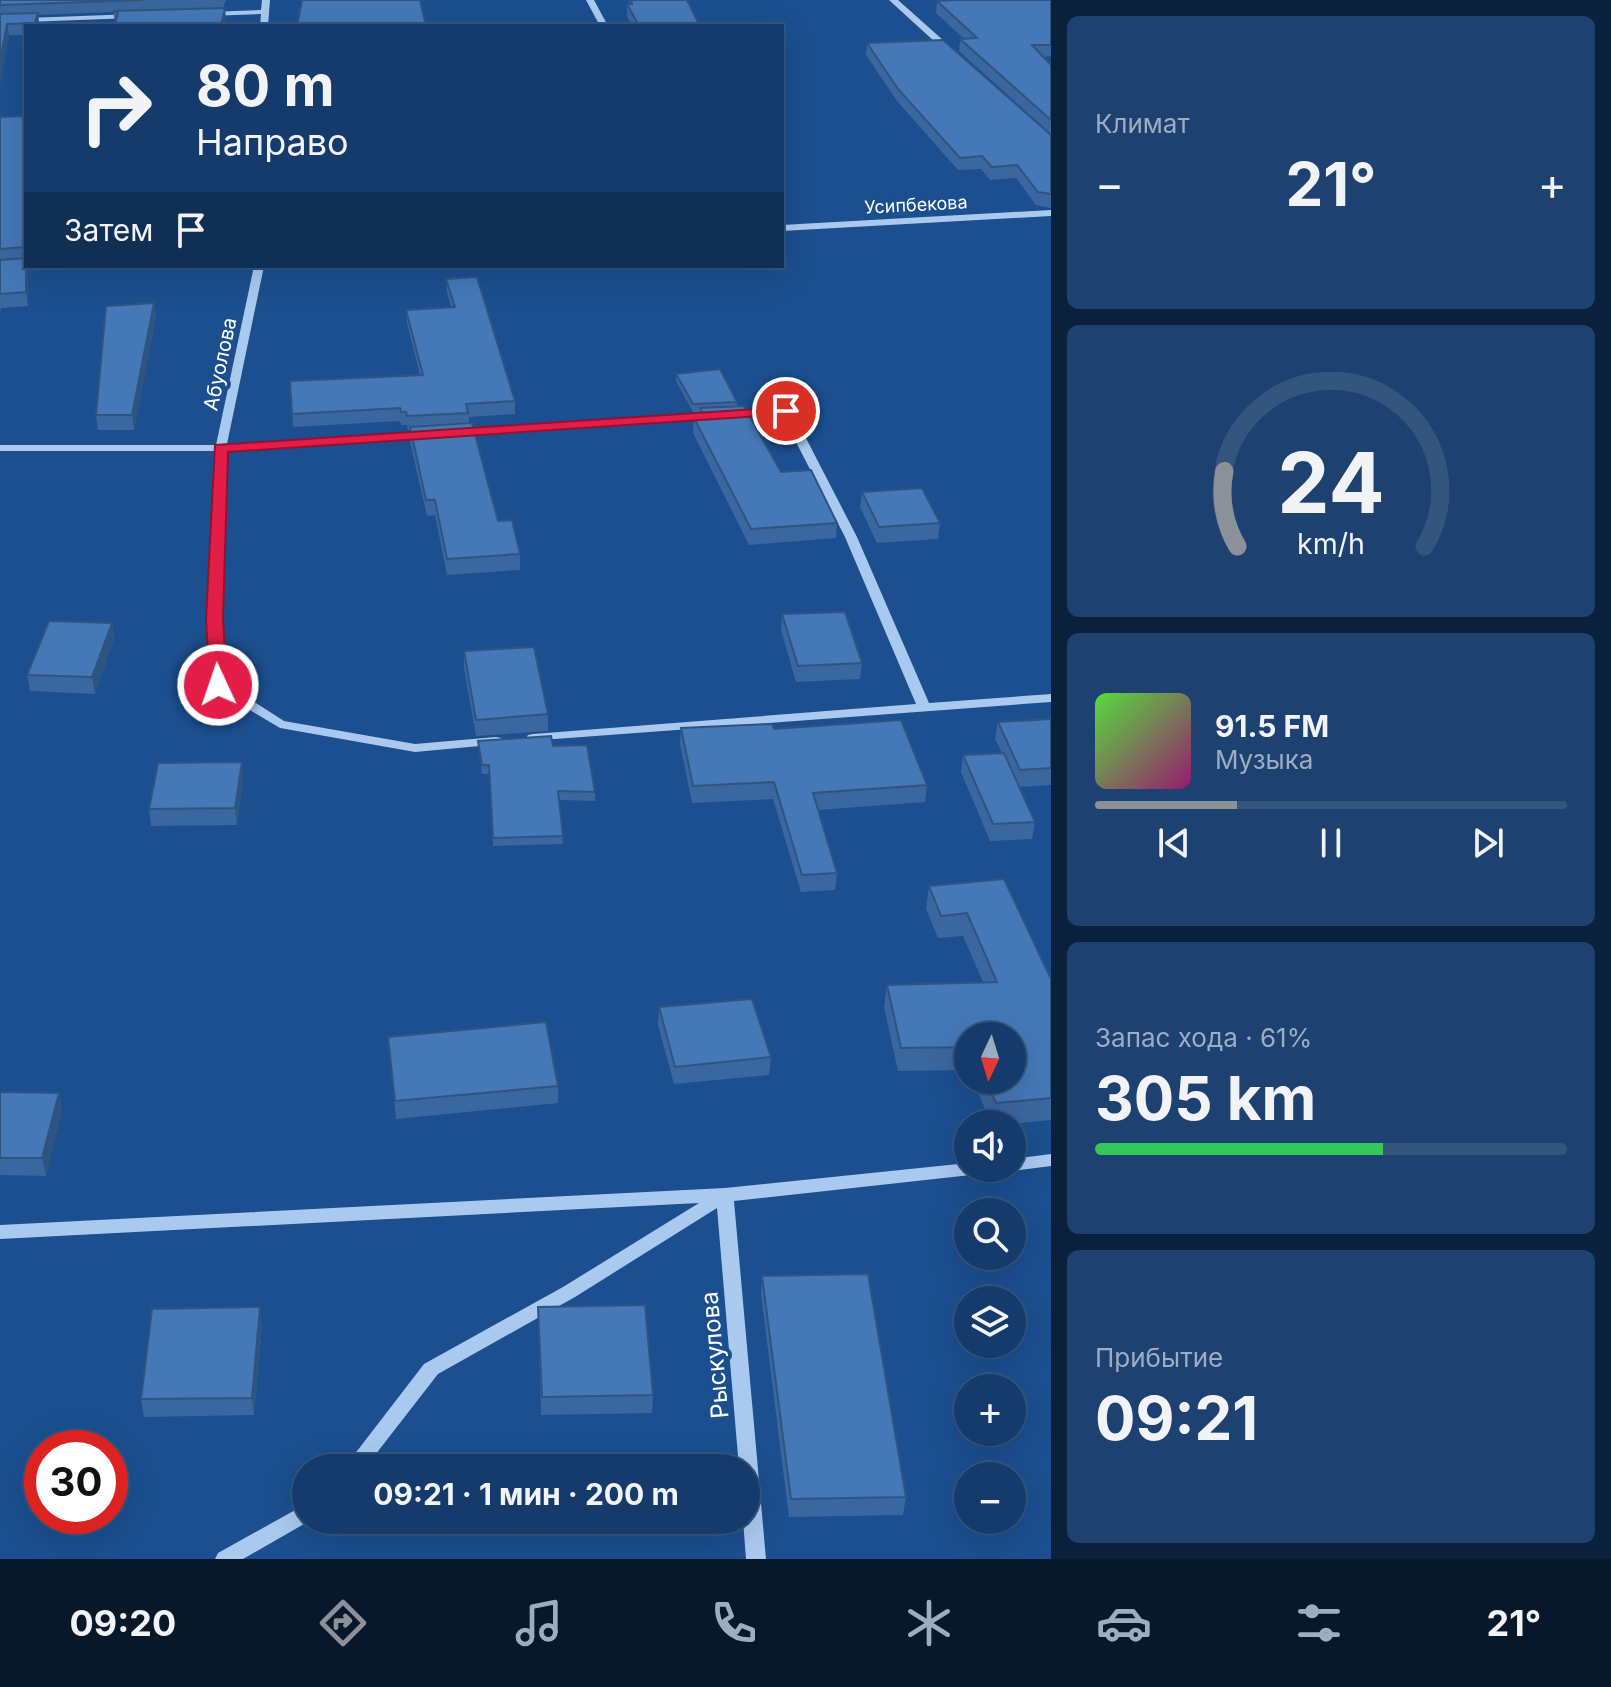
<!DOCTYPE html>
<html lang="ru">
<meta charset="utf-8">
<style>
:root{--surface:#143b6b;--page:#1d4271;--text:#f1f3f6;--muted:#9dadc1;--line:#33557e;--accent:#8c9099}
body{margin:0;font-family:Inter,sans-serif;background:var(--page);color:var(--text);height:100vh;display:flex;flex-direction:column;font-size:30px;white-space:nowrap}
*{box-sizing:border-box;margin:0}
p{font-size:26px;color:var(--muted)}
.icon{flex:none;width:44px;height:44px;fill:none;stroke:currentColor;stroke-width:2;stroke-linecap:round;stroke-linejoin:round}
.map{position:relative;flex:1;overflow:hidden}
.side{display:flex;flex-direction:column;gap:16px;padding:16px;background:#0b203b;width:560px}
.side>*{flex:none}
.guide{position:absolute;left:24px;top:24px;width:760px;height:244px;border-radius:0px;box-shadow:0 8px 32px #0002,0 0 0 2px var(--line);background:#143b6b;color:var(--text);overflow:hidden}
.needle{width:52px;rotate:184deg}
.buttons{position:absolute;left:954px;top:1022px;display:grid;gap:16px}
.buttons a{display:grid;place-items:center;width:72px;height:72px;border-radius:50%;background:var(--surface);box-shadow:0 8px 32px #0002,0 0 0 2px var(--line);font-size:40px}
.speed{position:absolute;left:24px;top:1430px;display:flex;gap:16px;font-size:40px;font-weight:700;text-align:center}
.speed>*{display:grid;place-content:center;width:104px;height:104px;border-radius:50%;background:var(--surface);box-shadow:0 8px 32px #0002,0 0 0 2px var(--line);line-height:1}
.speed .limit{border:12px solid #d22;background:#fff;color:#111}
.pin{position:absolute;display:grid;place-items:center;width:68px;height:68px;color:#fff;margin:-34px;border:4px solid #fff;border-radius:50%;box-shadow:0 2px 8px #0007}
.me{position:absolute;width:88px;margin:-44px;rotate:357deg;stroke-linejoin:round;filter:drop-shadow(0 0 6px #0008)}
.turn{display:flex;align-items:center;gap:28px;height:168px;padding:0 40px;font-size:36px}
.turn .icon{width:104px;height:104px;stroke-width:2.5}
.turn b{display:block;font-size:56px;line-height:68px}
.then{display:flex;align-items:center;height:76px;padding:0 40px;background:#0003;gap:16px;font-size:30px}
.big{font-size:60px;font-weight:700;line-height:1.1}
.side .card{flex:1;display:flex;flex-direction:column;justify-content:center;gap:12px;min-width:0;padding:0 28px;border-radius:12px;background:var(--page)}
.side .dial{align-items:center;gap:0}
.dial svg{height:208px;overflow:visible;fill:none;stroke:var(--line);stroke-width:7;stroke-linecap:round;text-anchor:middle}
.dial text{fill:var(--text);stroke:none}
.song{display:flex;align-items:center;gap:24px}
.cover{width:96px;height:96px;border-radius:12px;background:linear-gradient(135deg,hsl(110 70% 55%),hsl(320 70% 35%))}
.played{height:8px;border-radius:4px;background:linear-gradient(90deg,var(--accent) 30%,var(--line) 30%)}
.keys{display:flex;justify-content:space-around;direction:ltr}
.heat{display:flex;justify-content:space-between;align-items:center;font-size:44px;direction:ltr}
.charge{height:12px;border-radius:6px;background:linear-gradient(90deg,#34c759 61%,var(--line) 0)}
.trip{position:absolute;left:292px;top:1454px;width:468px;height:80px;border-radius:40px;background:var(--surface);box-shadow:0 8px 32px #0002,0 0 0 2px var(--line);font-weight:700;line-height:80px;text-align:center}
.tab-bar{display:flex;height:128px;justify-content:space-around;align-items:center;background:#08182b;color:var(--muted)}
.tab-bar .icon{width:56px;height:56px}
.tab-bar .on{color:var(--accent)}
.tab-bar b{font-size:36px;color:var(--text)}
main{display:flex;flex:1;min-height:0}
.map>svg:first-child{display:block}
.lines{fill:none;stroke-linecap:round;stroke-linejoin:round}
.minor{fill:#a9c9ee;fill-rule:evenodd}
.wall{fill:#3a679d}
.shaded-wall{fill:#305480}
.building{fill:#4478b7;stroke:#305480;stroke-width:2}
.route{fill:#e11d48;stroke:#92132f;stroke-width:2}
.labels{text-anchor:middle;stroke-width:8;stroke-linejoin:round;paint-order:stroke}
.far-street-label{font-size:18px;fill:#fff;stroke:#1b4f8f}
.street-label{font-size:20px;fill:#fff;stroke:#1b4f8f}
.near-street-label{font-size:24px;fill:#fff;stroke:#1b4f8f}
</style>
<main>
<div class="map">
<svg width="1051" height="1559" viewBox="0 0 1051 1559">
<rect width="100%" height="100%" fill="#1b4f8f"/>
<g class="lines">
<!-- minor -->
<path class="minor" d="M 262,0 L 270,0 L 268,26 L 260,26 L 261,14 L 208,16 L 204,14 L 208,12 L 261,10 Z
M 586,0 L 594,0 L 608,26 L 600,26 Z
M 889,0 L 898,0 L 953,49 L 953,53 L 947,53 Z
M 135,14 L 136,16 L 132,18 L 0,23 L 0,19 Z
M 1051,210 L 1051,216 L 782,231 L 782,225 Z
M 254,266 L 264,266 L 227,444 L 427,432 L 433,435 L 427,438 L 227,451 L 221,619 L 225,683 L 284,721 L 415,744 L 496,737 L 501,738 L 503,741 L 501,744 L 415,752 L 280,728 L 213,688 L 209,619 L 215,451 L 0,451 L 0,445 L 216,445 Z
M 786,408 L 792,411 L 857,537 L 929,703 L 1051,694 L 1051,702 L 528,741 L 526,738 L 528,735 L 533,734 L 916,704 L 845,537 L 782,415 L 731,419 L 725,416 L 731,413 Z
M 711,414 L 715,415 L 715,419 L 456,437 L 450,434 L 456,431 Z
M 1051,1154 L 1051,1166 L 1012,1171 L 1005,1168 L 1012,1168 L 1012,1159 Z
M 968,1163 L 968,1168 L 989,1168 L 986,1173 L 980,1174 L 734,1201 L 766,1559 L 746,1559 L 743,1520 L 746,1520 L 746,1468 L 739,1468 L 717,1208 L 575,1297 L 438,1374 L 365,1468 L 344,1468 L 424,1364 L 563,1287 L 699,1203 L 0,1239 L 0,1225 L 725,1188 Z
M 306,1504 L 306,1520 L 311,1520 L 243,1559 L 215,1559 L 218,1553 Z"/>
</g>
<!-- wall -->
<path class="wall" d="M 0,0 L 226,0 L 223,8 L 226,20 L 224,26 L 114,26 L 115,22 L 113,12 L 38,15 L 39,26 L 26,26 L 26,35 L 9,35 L 0,82 Z
M 630,0 L 687,0 L 700,26 L 632,26 L 627,16 L 627,4 L 629,4 Z
M 1051,0 L 1051,56 L 1043,57 L 1051,65 L 1051,134 L 959,51 L 960,39 L 964,39 L 936,13 L 937,1 Z
M 867,43 L 1051,135 L 1051,208 L 1036,205 L 1016,178 L 990,180 L 981,169 L 958,170 L 897,101 L 866,55 Z
M 26,116 L 26,266 L 28,271 L 28,306 L 1,308 L 0,313 L 0,117 Z
M 782,188 L 785,195 L 784,208 L 782,208 Z
M 446,279 L 515,401 L 515,414 L 469,417 L 469,423 L 498,521 L 520,554 L 520,570 L 447,575 L 435,515 L 427,516 L 410,442 L 410,430 L 408,430 L 407,425 L 401,425 L 400,421 L 293,427 L 290,381 L 420,375 L 407,323 L 406,310 L 451,307 L 447,292 Z
M 154,303 L 156,318 L 134,430 L 98,430 L 96,415 Z
M 676,374 L 737,402 L 737,406 L 781,472 L 837,523 L 836,538 L 749,545 L 693,433 L 694,418 L 699,418 L 699,412 L 693,412 L 676,381 Z
M 862,492 L 940,523 L 938,539 L 877,543 L 860,507 Z
M 782,614 L 862,663 L 860,679 L 796,682 L 781,630 Z
M 112,623 L 114,639 L 95,694 L 30,691 L 27,675 Z
M 464,651 L 548,714 L 548,731 L 476,736 L 464,668 Z
M 1051,719 L 1051,785 L 1019,787 L 1035,822 L 1032,839 L 990,841 L 961,772 L 963,755 L 1002,753 L 995,739 L 998,722 Z
M 681,728 L 774,729 L 927,785 L 925,802 L 818,810 L 837,873 L 835,890 L 801,892 L 773,799 L 692,803 L 680,744 Z
M 478,741 L 553,746 L 595,792 L 595,801 L 559,800 L 563,844 L 493,846 L 489,774 L 482,774 Z
M 243,779 L 237,825 L 151,826 L 149,809 Z
M 1004,879 L 1051,979 L 1051,1120 L 1012,1124 L 991,1124 L 973,1080 L 1012,1080 L 968,1036 L 968,1070 L 898,1071 L 884,1007 L 887,985 L 983,982 L 963,936 L 938,938 L 926,909 L 929,886 Z
M 659,1007 L 771,1057 L 769,1075 L 674,1084 L 658,1025 Z
M 388,1037 L 558,1086 L 558,1103 L 396,1119 Z
M 0,1092 L 59,1093 L 62,1110 L 46,1176 L 0,1175 Z
M 762,1276 L 906,1497 L 903,1515 L 789,1517 L 761,1294 Z
M 538,1307 L 653,1395 L 652,1413 L 541,1415 Z
M 262,1325 L 254,1415 L 144,1417 L 141,1399 Z"/>
<!-- shaded-wall -->
<path class="shaded-wall" d="M 225,8 L 226,20 L 224,26 L 221,26 Z
M 38,13 L 39,25 L 39,26 L 35,26 Z
M 7,24 L 9,35 L 0,82 L 0,61 Z
M 26,266 L 28,271 L 28,306 L 26,292 Z
M 154,303 L 156,318 L 134,430 L 132,415 Z
M 112,623 L 114,639 L 95,694 L 92,677 Z
M 242,762 L 243,779 L 237,825 L 235,808 Z
M 59,1093 L 62,1110 L 46,1176 L 42,1158 Z
M 260,1307 L 262,1325 L 254,1415 L 252,1398 Z"/>
<!-- building -->
<path class="building" d="M 0,0 L 143,0 L 0,5 Z
M 302,0 L 420,0 L 426,26 L 297,26 Z
M 631,0 L 687,0 L 700,26 L 639,26 L 627,4 L 632,4 Z
M 954,0 L 1051,0 L 1051,45 L 1032,45 L 1051,65 L 1051,120 L 960,39 L 977,38 L 937,1 Z
M 225,8 L 221,26 L 114,26 L 118,13 L 113,11 Z
M 38,13 L 35,23 L 7,24 L 0,61 L 0,14 Z
M 943,40 L 1051,135 L 1051,194 L 1038,192 L 1017,165 L 992,167 L 982,156 L 960,158 L 898,89 L 867,43 Z
M 26,116 L 25,247 L 0,249 L 0,117 Z
M 26,258 L 26,292 L 0,294 L 0,260 Z
M 477,277 L 515,401 L 466,404 L 468,413 L 407,416 L 406,412 L 401,412 L 400,408 L 292,414 L 290,381 L 423,375 L 406,310 L 455,307 L 446,279 Z
M 154,303 L 132,415 L 96,415 L 106,306 Z
M 720,369 L 737,402 L 693,404 L 676,374 Z
M 744,406 L 781,472 L 811,470 L 837,523 L 751,529 L 694,418 L 705,417 L 700,408 Z
M 472,423 L 498,521 L 512,520 L 520,554 L 447,559 L 435,500 L 426,500 L 410,427 Z
M 922,488 L 940,523 L 879,527 L 862,492 Z
M 845,612 L 862,663 L 798,666 L 782,614 Z
M 49,621 L 112,623 L 92,677 L 27,675 Z
M 534,647 L 548,714 L 476,720 L 464,651 Z
M 1051,719 L 1051,768 L 1020,770 L 998,722 Z
M 901,720 L 927,785 L 813,793 L 837,873 L 802,875 L 774,782 L 693,786 L 681,728 L 772,724 L 774,729 Z
M 551,736 L 553,746 L 587,745 L 595,792 L 558,791 L 563,836 L 493,838 L 489,765 L 482,765 L 478,741 Z
M 1004,753 L 1035,822 L 993,824 L 963,755 Z
M 242,762 L 235,808 L 149,809 L 158,763 Z
M 1004,879 L 1051,979 L 1051,1098 L 996,1103 L 986,1080 L 1012,1080 L 1012,1036 L 968,1036 L 968,1047 L 901,1048 L 887,985 L 997,982 L 967,913 L 941,916 L 929,886 Z
M 752,999 L 771,1057 L 675,1067 L 659,1007 Z
M 546,1022 L 558,1086 L 395,1101 L 388,1037 Z
M 0,1092 L 59,1093 L 42,1158 L 0,1158 Z
M 868,1274 L 906,1497 L 791,1499 L 762,1276 Z
M 645,1305 L 653,1395 L 542,1397 L 538,1307 Z
M 260,1307 L 252,1398 L 141,1399 L 152,1309 Z"/>
<!-- route -->
<path class="route" d="M 786,407 L 791,408 L 791,414 L 228,452 L 223,619 L 227,685 L 218,691 L 210,685 L 206,619 L 215,445 Z"/>
<g class="labels">
<!-- far-street labels -->
<g class="far-street-label">
<text transform="translate(916 205) rotate(-3)" y="6">Усипбекова</text>
</g>
<!-- street labels -->
<g class="street-label">
<text transform="translate(220 364) rotate(-78)" y="7">Абуолова</text>
</g>
<!-- near-street labels -->
<g class="near-street-label">
<text transform="translate(715 1355) rotate(-95)" y="8">Рыскулова</text>
</g>
</g>
</svg>
<div class="buttons">
<a><svg class="needle" viewBox="-14 -14 28 28"><path d="M0-13l5 13h-10z" fill="#e53935"/><path d="M0 13l5-13h-10z" fill="#9dadc1"/></svg></a>
<a><svg class="icon" aria-label="sound" viewBox="0 0 24 24"><path d="M4 9h4l5-4v14l-5-4H4zM17 9q2 3 0 6"/></svg></a>
<a><svg class="icon" aria-label="search" viewBox="0 0 24 24"><circle cx="10" cy="10" r="6"/><path d="M15 15l6 6"/></svg></a>
<a><svg class="icon" aria-label="layers" viewBox="0 0 24 24"><path d="M12 4l9 5-9 5-9-5zM3 14l9 5 9-5"/></svg></a>
<a>+</a>
<a>−</a>
</div>
<div class="speed"><div class="limit">30</div></div>
<div class="pin" style="left:786px;top:411px;background:#d93025"><svg class="icon" aria-label="arrive" viewBox="0 0 24 24"><path d="M6 21V4h12l-3 4 3 4H6"/></svg></div>
<svg class="me" style="left:218px;top:685px" viewBox="-20 -20 40 40"><circle r="17" fill="#e11d48" stroke="#fff" stroke-width="3"/><path d="M0-11L8 9 0 5-8 9z" fill="#fff"/></svg>
<div class="trip">09:21 · 1 мин · 200 m</div>
<div class="guide">
<div class="turn"><svg class="icon" aria-label="right" viewBox="0 0 24 24"><path d="M7 20v-9h11M14 6l5 5-5 5"/></svg><div><b>80 m</b>Направо</div></div>
<div class="then">Затем<svg class="icon" aria-label="arrive" viewBox="0 0 24 24"><path d="M6 21V4h12l-3 4 3 4H6"/></svg></div>
</div>
</div>
<section class="side">
<div class="card"><p>Климат</p>
<div class="heat"><a>−</a><b class="big">21°</b><a>+</a></div>
</div>
<div class="card dial"><svg viewBox="0 0 100 80">
<path d="M14 69A42 42 0 1 1 86 69"/>
<path d="M14 69A42 42 0 0 1 9 40" stroke="#8c9099"/>
<text x="50" y="56" font-size="32" font-weight="700">24</text>
<text x="50" y="72" font-size="11">km/h</text>
</svg></div>
<div class="card">
<div class="song"><i class="cover"></i><div><b>91.5 FM</b><p>Музыка</p></div></div>
<div class="played"></div>
<div class="keys"><svg class="icon" aria-label="previous" viewBox="0 0 24 24"><path d="M18 5L8 12l10 7zM5 5v14"/></svg><svg class="icon" aria-label="pause" viewBox="0 0 24 24"><path d="M8 5v14M16 5v14"/></svg><svg class="icon" aria-label="next" viewBox="0 0 24 24"><path d="M6 5l10 7-10 7zM19 5v14"/></svg></div>
</div>
<div class="card"><p>Запас хода · 61%</p><b class="big">305 km</b><div class="charge"></div></div>
<div class="card"><p>Прибытие</p><b class="big">09:21</b></div>
</section>
</main>
<nav class="tab-bar">
<b>09:20</b>
<svg class="icon on" aria-label="directions" viewBox="0 0 24 24"><path d="M12 3l9 9-9 9-9-9zM9 14v-3h6M13 9l2 2-2 2"/></svg>
<svg class="icon" aria-label="music" viewBox="0 0 24 24"><path d="M9 18V5l10-2v13"/><circle cx="6" cy="18" r="3"/><circle cx="16" cy="16" r="3"/></svg>
<svg class="icon" aria-label="phone" viewBox="0 0 24 24"><path d="M5 4h4l2 5-3 2q2 4 5 5l2-3 5 2v4C11 20 4 13 5 4z"/></svg>
<svg class="icon" aria-label="climate" viewBox="0 0 24 24"><path d="M12 3v18M4 7l16 10M4 17L20 7"/></svg>
<svg class="icon" aria-label="car" viewBox="0 0 24 24"><path d="M5 17H2v-5l4-1 3-4h7l3 4 3 1v5h-3M9 17h6M6 11h13"/><circle cx="7" cy="17" r="2"/><circle cx="17" cy="17" r="2"/></svg>
<svg class="icon" aria-label="filters" viewBox="0 0 24 24"><path d="M4 7h16M4 17h16"/><circle cx="9" cy="7" r="2"/><circle cx="15" cy="17" r="2"/></svg>
<b>21°</b>
</nav>
